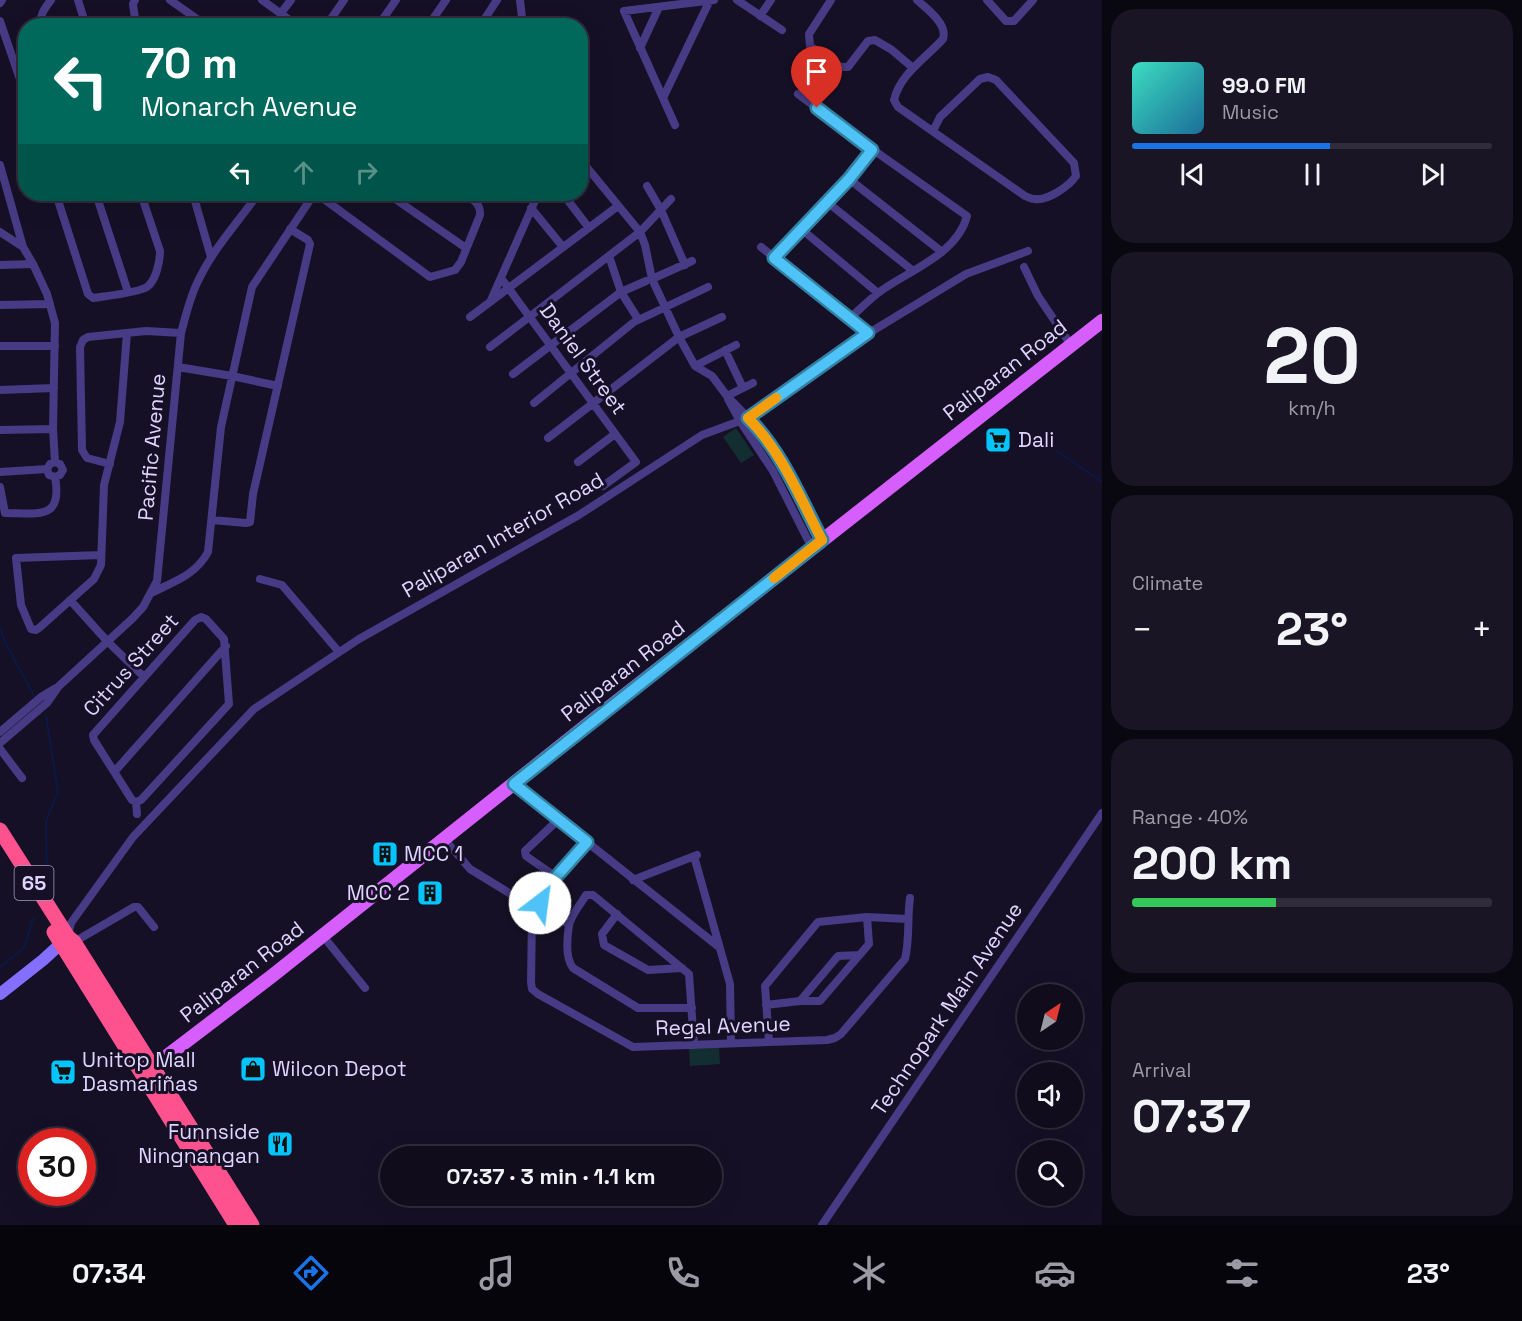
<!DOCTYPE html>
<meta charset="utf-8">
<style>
:root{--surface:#100c1c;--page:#191525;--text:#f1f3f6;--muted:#9c9ba3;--line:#302c3b;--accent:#1a73e8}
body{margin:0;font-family:"Space Grotesk",sans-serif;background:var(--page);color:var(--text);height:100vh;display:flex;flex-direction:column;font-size:22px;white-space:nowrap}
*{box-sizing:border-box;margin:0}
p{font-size:20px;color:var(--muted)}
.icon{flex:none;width:33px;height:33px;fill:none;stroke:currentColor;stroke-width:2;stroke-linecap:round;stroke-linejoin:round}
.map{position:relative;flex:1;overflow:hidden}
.drawer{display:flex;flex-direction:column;gap:9px;padding:9px;background:#09070f;width:420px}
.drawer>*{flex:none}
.hud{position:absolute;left:18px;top:18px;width:570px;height:183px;border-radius:24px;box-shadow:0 6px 24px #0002,0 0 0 2px var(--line);background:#00695c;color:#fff;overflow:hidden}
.needle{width:39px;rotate:35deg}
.controls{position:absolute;left:1017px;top:984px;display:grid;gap:12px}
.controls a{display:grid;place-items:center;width:66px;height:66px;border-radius:50%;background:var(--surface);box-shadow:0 6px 24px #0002,0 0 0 2px var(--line);font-size:30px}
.speed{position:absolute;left:18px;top:1128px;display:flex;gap:12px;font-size:30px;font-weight:700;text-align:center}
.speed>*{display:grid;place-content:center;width:78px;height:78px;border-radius:50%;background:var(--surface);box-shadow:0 6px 24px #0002,0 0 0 2px var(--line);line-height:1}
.speed .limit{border:9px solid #d22;background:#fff;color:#111}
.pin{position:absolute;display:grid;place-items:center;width:51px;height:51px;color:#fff;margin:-62px -26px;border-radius:50% 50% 50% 0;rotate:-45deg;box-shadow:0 0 6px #0007}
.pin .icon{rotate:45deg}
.me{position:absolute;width:66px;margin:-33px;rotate:30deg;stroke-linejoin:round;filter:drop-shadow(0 0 4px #0008)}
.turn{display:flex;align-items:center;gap:21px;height:126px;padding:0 24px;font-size:27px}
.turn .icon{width:78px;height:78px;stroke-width:2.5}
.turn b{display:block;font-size:42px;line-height:51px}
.lanes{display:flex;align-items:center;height:57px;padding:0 24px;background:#0003;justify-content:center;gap:30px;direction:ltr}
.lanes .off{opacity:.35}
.big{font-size:45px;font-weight:600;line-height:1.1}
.drawer .card{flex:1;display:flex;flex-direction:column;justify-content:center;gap:9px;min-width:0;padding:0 21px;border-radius:24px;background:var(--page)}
.drawer .dial{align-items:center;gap:0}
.dial b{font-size:78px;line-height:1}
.song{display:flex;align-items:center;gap:18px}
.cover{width:72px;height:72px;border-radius:9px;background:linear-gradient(135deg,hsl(170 70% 55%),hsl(200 70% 35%))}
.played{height:6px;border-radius:3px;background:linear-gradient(90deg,var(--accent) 55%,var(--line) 55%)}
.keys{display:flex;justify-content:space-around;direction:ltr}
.heat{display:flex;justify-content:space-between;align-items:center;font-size:33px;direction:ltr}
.charge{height:9px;border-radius:4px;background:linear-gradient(90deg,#34c759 40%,var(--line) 0)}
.trip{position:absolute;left:380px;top:1146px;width:342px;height:60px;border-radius:30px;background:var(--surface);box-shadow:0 6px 24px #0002,0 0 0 2px var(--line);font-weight:600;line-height:60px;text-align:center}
.menu{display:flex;height:96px;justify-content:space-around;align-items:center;background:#06050b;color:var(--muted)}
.menu .icon{width:42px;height:42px}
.menu .current{color:var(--accent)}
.menu b{font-size:27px;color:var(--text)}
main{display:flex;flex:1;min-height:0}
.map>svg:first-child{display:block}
.green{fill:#132e30}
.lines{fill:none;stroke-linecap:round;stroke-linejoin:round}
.stream{stroke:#0b1844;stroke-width:2}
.street{stroke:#473b85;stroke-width:8}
.secondary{stroke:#846efd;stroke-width:12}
.primary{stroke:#d65efd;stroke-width:14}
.highway{stroke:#fd528e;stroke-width:15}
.route-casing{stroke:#337fa1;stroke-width:15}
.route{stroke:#4fc3f7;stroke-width:10}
.slow{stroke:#f59e0b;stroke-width:10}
.labels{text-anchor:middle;stroke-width:6;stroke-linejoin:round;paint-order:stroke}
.shield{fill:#161026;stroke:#a39abd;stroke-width:1.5}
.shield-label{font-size:20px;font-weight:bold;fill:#dfd5fe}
.street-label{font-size:21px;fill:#dfd5fe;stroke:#161026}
.poi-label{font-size:21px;fill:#dfd5fe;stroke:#161026;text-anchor:start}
</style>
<main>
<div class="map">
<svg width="1102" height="1225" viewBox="0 0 1102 1225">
<rect width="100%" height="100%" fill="#161026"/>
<!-- green -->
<path class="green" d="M 736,428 L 754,455 L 741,463 L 723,437 Z
M 719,1047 L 720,1064 L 690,1066 L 689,1048 Z"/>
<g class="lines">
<!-- stream -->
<path class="stream" d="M 1051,447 L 1102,482
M 0,627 L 4,640 L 35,698
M 46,716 L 58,791 L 46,822 L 47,884
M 0,967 L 24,948 L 33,919"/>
<!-- street -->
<path class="street" d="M 78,0 L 86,26
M 135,0 L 133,4 L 136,26
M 170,0 L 207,26
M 262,0 L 298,26
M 520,0 L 523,26
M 737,0 L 782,30
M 831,0 L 809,34 L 810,46 L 841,67 L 848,67 L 868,41 L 875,40 L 892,50 L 913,68
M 917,0 C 927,9 948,24 943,39 C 926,58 900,74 894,100 L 898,107 L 1025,196 C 1028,197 1031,199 1035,199 C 1048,201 1069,186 1076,176 L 1074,163 L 996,80 L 988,77 L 980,79 L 940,117 L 933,131
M 987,0 L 1006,21 L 1014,21 L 1033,0
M 0,3 L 2,0
M 281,13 L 291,0
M 760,16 L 771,0
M 0,21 L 26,97
M 41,26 C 39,15 45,8 51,0
M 326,26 L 344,0
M 378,26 L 396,0
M 428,26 L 446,0
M 480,26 L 497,0
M 640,48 L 659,7
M 798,94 L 872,149 L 967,216 C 957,255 907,271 878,293 C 868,301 859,310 850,318
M 663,98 L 710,0
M 675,125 L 624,11 L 714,0
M 580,159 L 640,232 L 645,245 L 652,279 L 679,337 L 695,366 L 712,376 L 727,396 L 757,427 L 782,462 L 822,540
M 0,165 L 23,247
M 849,179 L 942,252
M 647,186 L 661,210 L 685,265
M 56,194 L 88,294 L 93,298 C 105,296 138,293 147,287 C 156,281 160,261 160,251 L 141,194
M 96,194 L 128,292
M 193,194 L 211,257
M 317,194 L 430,277 L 455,270 L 461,262 L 480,215 C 481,203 472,199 463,194
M 388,194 L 466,248
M 563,194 L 589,228
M 827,202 L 912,270
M 531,208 L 563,247
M 800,228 L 878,293
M 0,232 L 23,247 L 33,264 L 47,294 L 55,323 L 53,429 L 55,462 L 60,464 L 63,470 L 60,475 L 55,477 L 49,475 L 47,469 L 50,464 L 55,462
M 761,247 L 869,333
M 609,256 L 621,292 L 638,319
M 774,258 L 849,179 L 872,149
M 0,265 L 33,264
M 1024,267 L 1038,296 L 1071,345
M 501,278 L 636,462 L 603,486
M 652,279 L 692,261
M 491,300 L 538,194
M 0,305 L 50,304
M 470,317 L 618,206
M 0,346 L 55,346
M 490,347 L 640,232 L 671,199
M 725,350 L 743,388
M 695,366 L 736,345
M 178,367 L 232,376 L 278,386
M 513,374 L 621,292 L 646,281
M 0,390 L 54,388
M 727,396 L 753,383
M 728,399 L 740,421 L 773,471 L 812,548
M 534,403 L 634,322 L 708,287
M 0,430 L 53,429
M 548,438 L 679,337 L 722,317
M 578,462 L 615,434
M 110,464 L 87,458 L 82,450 L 80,347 L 83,340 L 88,337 L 146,331 L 181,333
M 0,472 L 47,469
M 0,487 L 5,513 C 38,513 63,521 55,477
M 212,520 L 246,523 L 250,522 L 253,494 L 310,244 L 308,240 L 290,229
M 101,555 L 16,558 L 21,605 L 31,629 L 36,630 L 39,628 L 94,579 L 101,565 L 104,485 L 120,422 L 127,333
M 260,579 L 282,585 L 339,652
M 151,593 C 173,582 196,575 208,552 L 221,427 L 252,287 L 314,194
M 70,600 L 107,641 L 144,677
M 201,617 L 206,619 L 224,639 L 229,704 L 141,800 L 136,802 L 132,800 L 94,740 L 93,735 L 195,620 Z
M 0,732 L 41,697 L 56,688
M 0,743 L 47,703 L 59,686 L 133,618 L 143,607 L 157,581 L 181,333 C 186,315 190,296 199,279 C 214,248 238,222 258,194
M 0,749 L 22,778
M 115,771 L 226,646
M 514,784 L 719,947
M 136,802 L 137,814
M 445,840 L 470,869 L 527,904
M 694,856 L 730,984 L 731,1043
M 556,877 L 526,856 L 525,851 L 558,820
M 633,880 L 697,855
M526 908a8 8 0 1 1 16 0a8 8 0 1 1-16 0Z
M 539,901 L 556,877 L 587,842
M 542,912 L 569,924
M 617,914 L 602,934 L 604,945 L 648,970 L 682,968
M 532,917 L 531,982 L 532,989 L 538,994 L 633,1047 L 827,1040 L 835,1038 L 841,1034 L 905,959 C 910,939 907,918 910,898
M 68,935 L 71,923 L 133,837 L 254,709 L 359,639 L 579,515 L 702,435 L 748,418 L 869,333 L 966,274 L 1028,251
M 323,936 L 365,988
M 74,942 L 134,907 L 138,907 L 154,927
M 800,1001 L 838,956 L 859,955
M 766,1005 L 800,1001 L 820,1001 L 869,944 L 867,917
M 692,1008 L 638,1008 L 573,968 C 565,958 567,938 569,925 C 571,915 581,904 586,895 L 593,895 L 689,974 L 694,1045
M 769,1041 L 765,986 L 818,922 L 867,917 L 907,919
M 822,1225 L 1102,813"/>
<!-- secondary -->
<path class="secondary" d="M 0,994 L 43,960 L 67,938"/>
<!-- primary -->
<path class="primary" d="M 146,1072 L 272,976 L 597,717 L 1102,321"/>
<!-- highway -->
<path class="highway" d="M 0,830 L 68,937 L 74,942 L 252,1225
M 54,932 L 236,1225"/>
</g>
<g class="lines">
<defs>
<path id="route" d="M 540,903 L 538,901 L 556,877 L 587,842 L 514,784 L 822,540 C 800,498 782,452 748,418 L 868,333 L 774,258 L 849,179 L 872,150 L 817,108"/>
</defs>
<!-- route casing -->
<use href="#route" class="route-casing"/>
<!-- route -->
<use href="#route" class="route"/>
<!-- slow -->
<path class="slow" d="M 774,578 L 822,540 C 800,498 782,452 748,418 L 776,398"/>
</g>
<!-- icons -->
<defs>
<symbol id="supermarket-square" viewBox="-11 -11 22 22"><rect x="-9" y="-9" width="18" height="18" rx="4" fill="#04c4fc" stroke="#161026"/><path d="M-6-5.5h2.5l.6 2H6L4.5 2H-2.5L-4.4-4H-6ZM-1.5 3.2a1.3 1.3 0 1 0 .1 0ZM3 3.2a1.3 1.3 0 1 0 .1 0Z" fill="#111"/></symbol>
<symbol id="building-square" viewBox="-11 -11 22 22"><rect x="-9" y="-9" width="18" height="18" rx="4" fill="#04c4fc" stroke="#161026"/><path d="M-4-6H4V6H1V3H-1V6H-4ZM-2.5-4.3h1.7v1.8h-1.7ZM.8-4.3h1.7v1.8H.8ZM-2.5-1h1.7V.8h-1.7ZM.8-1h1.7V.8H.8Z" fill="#111"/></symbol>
<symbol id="shop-square" viewBox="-11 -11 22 22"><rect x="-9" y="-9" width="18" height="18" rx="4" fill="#04c4fc" stroke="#161026"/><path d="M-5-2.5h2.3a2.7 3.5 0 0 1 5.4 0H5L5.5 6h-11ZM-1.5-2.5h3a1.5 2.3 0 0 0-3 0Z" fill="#111"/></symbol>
<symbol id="restaurant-square" viewBox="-11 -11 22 22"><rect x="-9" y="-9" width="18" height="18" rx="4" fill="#04c4fc" stroke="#161026"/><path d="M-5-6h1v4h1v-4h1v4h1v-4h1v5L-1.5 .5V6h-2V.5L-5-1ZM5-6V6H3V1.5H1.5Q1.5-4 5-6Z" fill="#111"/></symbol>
</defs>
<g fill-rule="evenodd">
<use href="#supermarket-square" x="983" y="425" width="30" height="30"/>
<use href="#building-square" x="370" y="839" width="30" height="30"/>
<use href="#building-square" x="415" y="878" width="30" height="30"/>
<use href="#shop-square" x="238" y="1054" width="30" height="30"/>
<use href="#supermarket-square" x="48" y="1057" width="30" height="30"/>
<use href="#restaurant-square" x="265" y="1129" width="30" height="30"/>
</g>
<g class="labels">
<!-- shield labels -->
<rect class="shield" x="14.5" y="866" width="39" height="34" rx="4.5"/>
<g class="shield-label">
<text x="34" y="890">65</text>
</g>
<!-- street labels -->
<g class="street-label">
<text transform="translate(583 359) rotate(54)" y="7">Daniel Street</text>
<text transform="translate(1005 370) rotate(-38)" y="7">Paliparan Road</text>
<text transform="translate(152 447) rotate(-85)" y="7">Pacific Avenue</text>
<text transform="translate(503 535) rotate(-30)" y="7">Paliparan Interior Road</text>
<text transform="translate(131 665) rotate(-48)" y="7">Citrus Street</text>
<text transform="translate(623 671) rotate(-38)" y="7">Paliparan Road</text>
<text transform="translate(242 972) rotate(-38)" y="7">Paliparan Road</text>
<text transform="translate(947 1009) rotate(-56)" y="7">Technopark Main Avenue</text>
<text transform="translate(723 1026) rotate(-2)" y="7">Regal Avenue</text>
</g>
<!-- poi labels -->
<g class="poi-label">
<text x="1018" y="447">Dali</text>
<text x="404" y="861">MCC 1</text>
<text x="410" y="900" text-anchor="end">MCC 2</text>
<text x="82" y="1067">Unitop Mall<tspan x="82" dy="24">Dasmariñas</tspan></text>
<text x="272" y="1076">Wilcon Depot</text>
<text x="260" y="1139" text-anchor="end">Funnside<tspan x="260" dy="24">Ningnangan</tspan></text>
</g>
</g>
</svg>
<div class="controls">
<a><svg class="needle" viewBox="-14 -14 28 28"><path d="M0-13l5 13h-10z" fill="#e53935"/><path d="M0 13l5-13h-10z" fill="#9c9ba3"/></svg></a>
<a><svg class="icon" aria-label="sound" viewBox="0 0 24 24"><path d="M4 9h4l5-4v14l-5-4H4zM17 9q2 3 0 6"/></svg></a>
<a><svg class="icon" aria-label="search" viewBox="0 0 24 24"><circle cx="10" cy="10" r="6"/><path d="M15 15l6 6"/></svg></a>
</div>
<div class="speed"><div class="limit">30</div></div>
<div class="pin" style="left:817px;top:108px;background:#d93025"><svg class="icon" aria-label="arrive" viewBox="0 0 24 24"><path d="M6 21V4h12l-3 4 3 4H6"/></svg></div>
<svg class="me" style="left:540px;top:903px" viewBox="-20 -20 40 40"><circle r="19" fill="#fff"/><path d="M0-13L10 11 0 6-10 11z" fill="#4fc3f7"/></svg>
<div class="trip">07:37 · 3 min · 1.1 km</div>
<div class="hud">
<div class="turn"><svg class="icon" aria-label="left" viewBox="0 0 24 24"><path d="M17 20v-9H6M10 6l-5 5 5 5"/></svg><div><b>70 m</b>Monarch Avenue</div></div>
<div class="lanes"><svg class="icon" aria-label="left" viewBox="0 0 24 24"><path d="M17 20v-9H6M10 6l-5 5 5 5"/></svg><svg class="icon off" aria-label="ahead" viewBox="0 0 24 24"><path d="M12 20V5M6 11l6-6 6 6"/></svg><svg class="icon off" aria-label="right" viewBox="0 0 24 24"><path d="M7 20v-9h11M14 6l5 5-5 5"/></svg></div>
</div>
</div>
<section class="drawer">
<div class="card">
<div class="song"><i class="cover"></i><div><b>99.0 FM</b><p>Music</p></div></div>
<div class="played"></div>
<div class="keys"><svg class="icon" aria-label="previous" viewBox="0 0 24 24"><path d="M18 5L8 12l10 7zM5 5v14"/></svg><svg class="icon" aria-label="pause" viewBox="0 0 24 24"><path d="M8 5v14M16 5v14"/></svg><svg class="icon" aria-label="next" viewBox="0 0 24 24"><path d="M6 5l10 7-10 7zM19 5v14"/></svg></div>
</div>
<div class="card dial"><b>20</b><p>km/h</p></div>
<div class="card"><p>Climate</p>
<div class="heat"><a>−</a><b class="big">23°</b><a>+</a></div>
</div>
<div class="card"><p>Range · 40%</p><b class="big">200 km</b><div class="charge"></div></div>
<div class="card"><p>Arrival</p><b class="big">07:37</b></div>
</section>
</main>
<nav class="menu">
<b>07:34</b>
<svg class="icon current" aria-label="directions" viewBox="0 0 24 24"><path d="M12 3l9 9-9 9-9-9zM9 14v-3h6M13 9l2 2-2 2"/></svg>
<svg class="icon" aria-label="music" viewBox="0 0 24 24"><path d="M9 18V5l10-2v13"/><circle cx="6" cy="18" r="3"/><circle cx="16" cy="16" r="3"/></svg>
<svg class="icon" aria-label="phone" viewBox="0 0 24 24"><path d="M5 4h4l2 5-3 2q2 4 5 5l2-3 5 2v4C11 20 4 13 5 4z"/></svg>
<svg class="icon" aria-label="climate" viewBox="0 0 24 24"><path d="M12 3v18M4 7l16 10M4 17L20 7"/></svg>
<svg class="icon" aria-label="car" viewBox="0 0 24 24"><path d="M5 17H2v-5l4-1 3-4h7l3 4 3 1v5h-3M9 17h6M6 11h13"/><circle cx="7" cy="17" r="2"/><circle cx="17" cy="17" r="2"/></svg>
<svg class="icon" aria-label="filters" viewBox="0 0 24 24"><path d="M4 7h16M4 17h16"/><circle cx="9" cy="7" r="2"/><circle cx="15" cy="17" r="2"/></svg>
<b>23°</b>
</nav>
